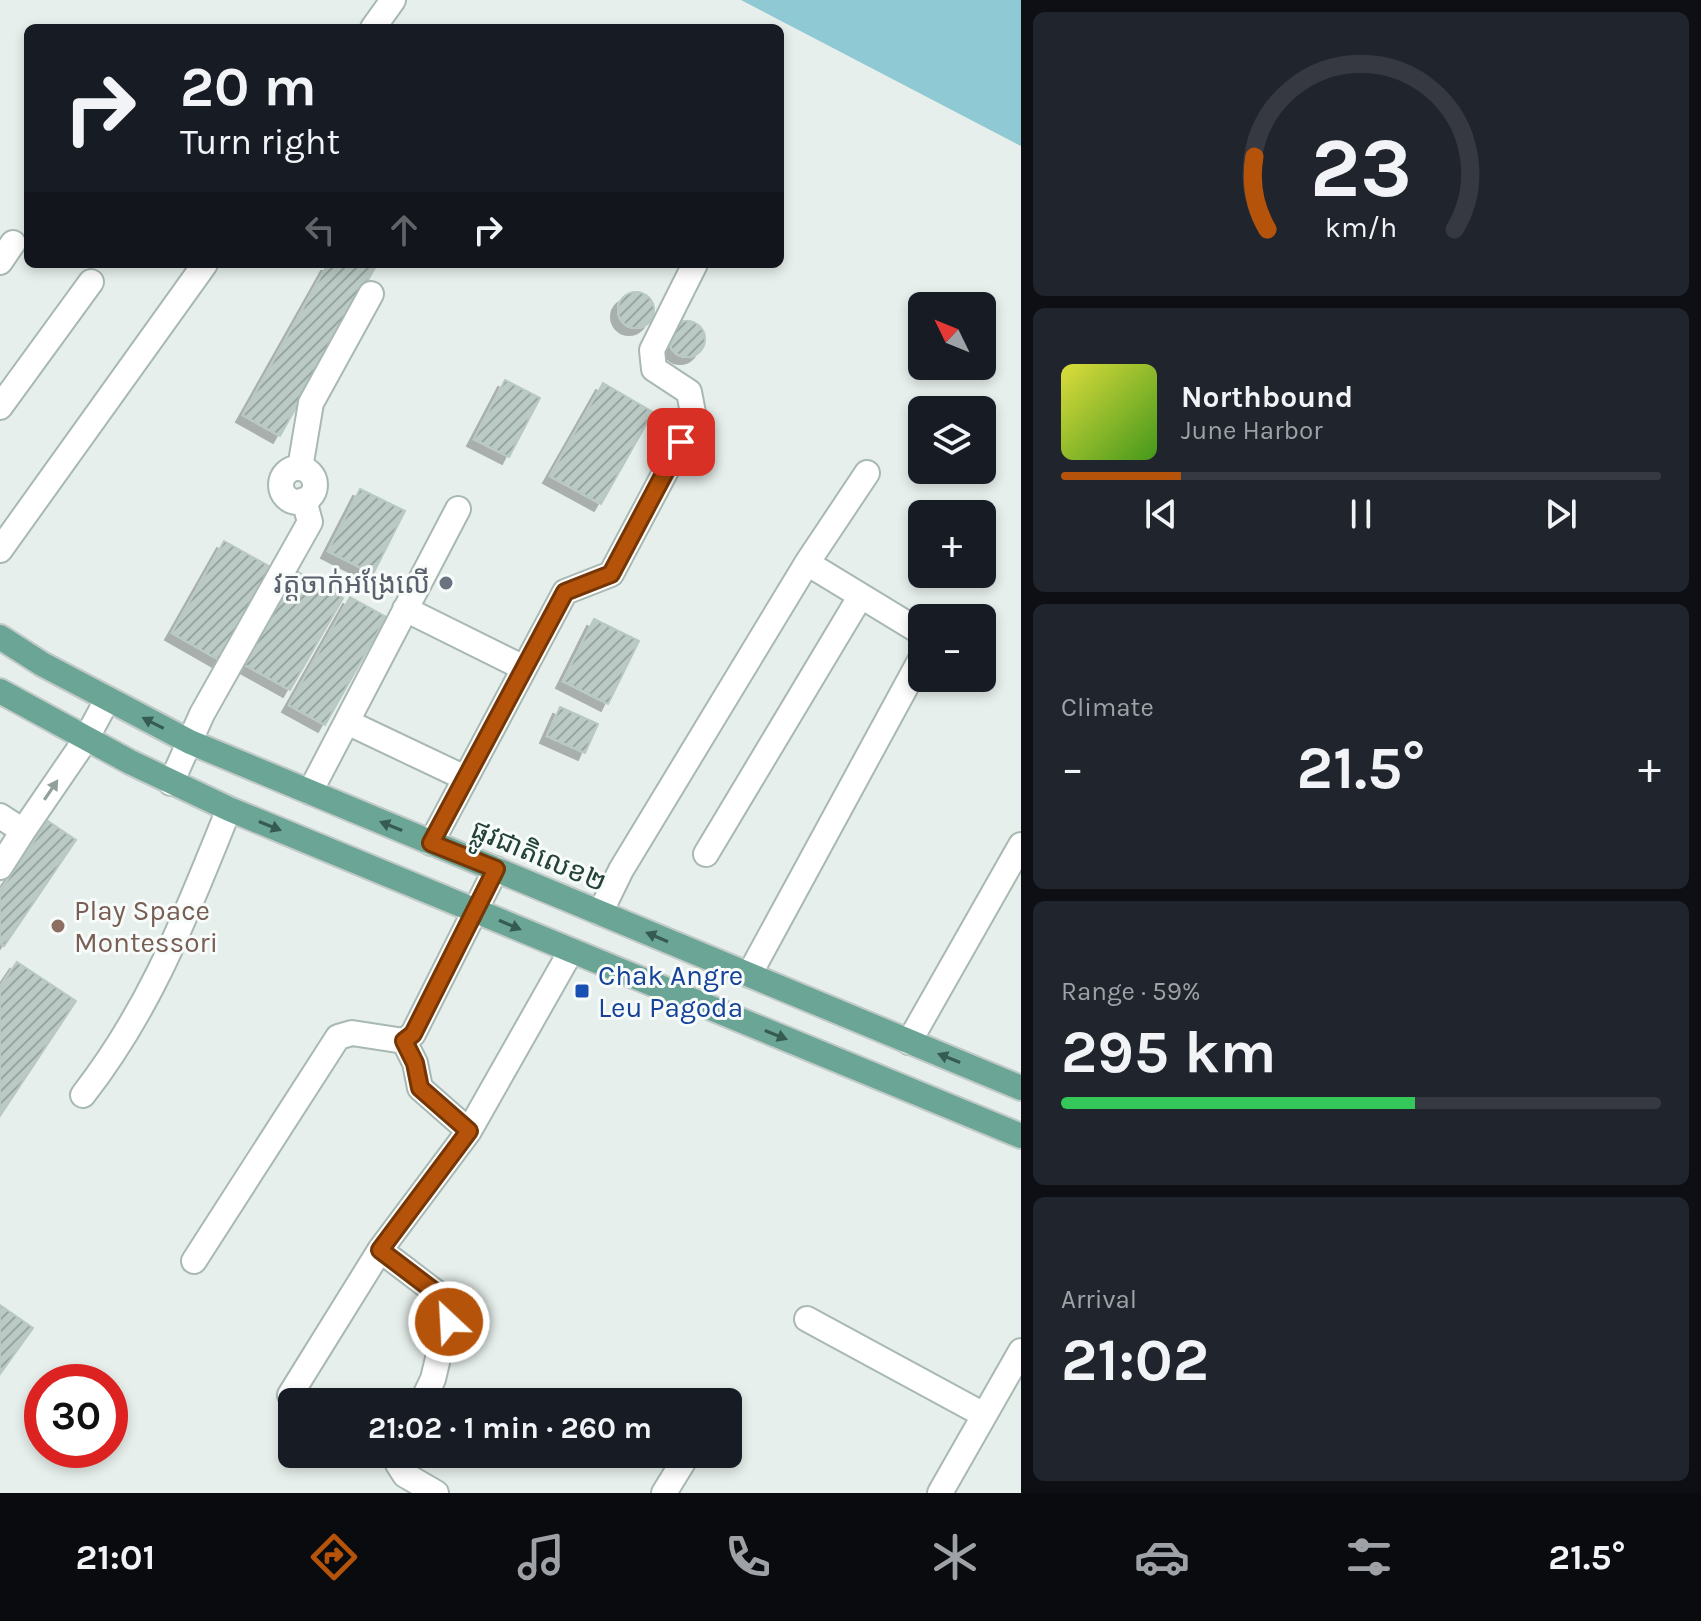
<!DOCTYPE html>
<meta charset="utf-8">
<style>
:root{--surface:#171b24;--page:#20242c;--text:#f1f3f6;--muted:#9ea1a6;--line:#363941;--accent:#b45309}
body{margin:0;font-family:Karla,"Noto Sans Khmer",sans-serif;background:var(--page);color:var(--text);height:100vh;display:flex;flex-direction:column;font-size:30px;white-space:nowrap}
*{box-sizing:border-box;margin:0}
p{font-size:26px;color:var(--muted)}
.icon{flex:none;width:44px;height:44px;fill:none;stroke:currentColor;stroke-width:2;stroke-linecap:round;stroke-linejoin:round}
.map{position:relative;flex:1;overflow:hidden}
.drawer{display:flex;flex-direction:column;gap:12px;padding:12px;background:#0d0f14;width:680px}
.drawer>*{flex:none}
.hud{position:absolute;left:24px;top:24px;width:760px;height:244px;border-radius:12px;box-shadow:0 4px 12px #0003;background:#171b24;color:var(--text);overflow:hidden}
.needle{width:52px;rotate:313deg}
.buttons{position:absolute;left:908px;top:292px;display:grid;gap:16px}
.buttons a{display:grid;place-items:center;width:88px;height:88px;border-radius:12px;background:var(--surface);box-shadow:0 4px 12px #0003;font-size:40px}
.speed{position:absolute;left:24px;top:1364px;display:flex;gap:16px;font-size:40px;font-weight:700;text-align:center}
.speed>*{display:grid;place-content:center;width:104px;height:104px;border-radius:50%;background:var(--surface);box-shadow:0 4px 12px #0003;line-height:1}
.speed .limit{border:12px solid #d22;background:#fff;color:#111}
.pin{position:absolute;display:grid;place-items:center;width:68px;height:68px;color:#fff;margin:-34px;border-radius:16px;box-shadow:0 4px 12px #0006}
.me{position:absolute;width:88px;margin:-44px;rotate:335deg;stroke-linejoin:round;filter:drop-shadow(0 0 6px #0008)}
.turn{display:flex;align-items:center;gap:28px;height:168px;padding:0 24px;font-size:36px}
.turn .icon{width:104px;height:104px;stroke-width:2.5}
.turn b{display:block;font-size:56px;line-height:68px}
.lanes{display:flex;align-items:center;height:76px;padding:0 24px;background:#0003;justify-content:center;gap:40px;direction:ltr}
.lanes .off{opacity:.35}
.big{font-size:60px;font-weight:700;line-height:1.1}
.drawer .card{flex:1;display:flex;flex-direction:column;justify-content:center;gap:12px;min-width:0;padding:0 28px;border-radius:12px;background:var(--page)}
.drawer .dial{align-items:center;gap:0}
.dial svg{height:208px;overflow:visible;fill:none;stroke:var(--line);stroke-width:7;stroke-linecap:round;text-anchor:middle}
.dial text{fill:var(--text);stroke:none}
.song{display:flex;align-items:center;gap:24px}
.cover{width:96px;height:96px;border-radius:12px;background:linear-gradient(135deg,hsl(60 70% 55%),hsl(100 70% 35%))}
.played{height:8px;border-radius:4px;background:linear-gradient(90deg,var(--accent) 20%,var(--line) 20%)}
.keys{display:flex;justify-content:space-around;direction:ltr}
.heat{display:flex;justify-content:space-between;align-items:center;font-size:44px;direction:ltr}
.charge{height:12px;border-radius:6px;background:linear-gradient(90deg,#34c759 59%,var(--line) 0)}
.trip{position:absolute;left:278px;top:1388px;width:464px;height:80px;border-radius:12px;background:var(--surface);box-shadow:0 4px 12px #0003;font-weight:700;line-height:80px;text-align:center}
.tab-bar{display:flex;height:128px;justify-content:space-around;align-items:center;background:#090b0e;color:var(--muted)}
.tab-bar .icon{width:56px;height:56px}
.tab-bar .on{color:var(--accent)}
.tab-bar b{font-size:36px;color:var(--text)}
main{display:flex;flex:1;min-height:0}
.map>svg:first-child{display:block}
.water{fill:#8ec9d4}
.building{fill:url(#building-hatch);stroke:#b8c9c2;stroke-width:2;filter:url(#shadow)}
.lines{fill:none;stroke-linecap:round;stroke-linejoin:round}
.minor-casing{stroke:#a8b8b2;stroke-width:28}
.major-casing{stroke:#c2cac8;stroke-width:28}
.minor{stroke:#fff;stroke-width:24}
.major{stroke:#6aa596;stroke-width:24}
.oneway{fill:#365b51}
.oneway2{fill:#92a09c}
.route-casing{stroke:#753606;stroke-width:20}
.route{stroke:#b45309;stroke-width:14}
.worship-dot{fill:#6b7280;stroke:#f7fbf9;stroke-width:3}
.education-dot{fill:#8d6e63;stroke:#f7fbf9;stroke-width:3}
.transit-dot{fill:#1a4fb4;stroke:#f7fbf9;stroke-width:3}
.labels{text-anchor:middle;stroke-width:6;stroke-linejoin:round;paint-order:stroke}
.worship-label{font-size:28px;fill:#5b616d;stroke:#f7fbf9;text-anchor:end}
.street-label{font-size:28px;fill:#24423a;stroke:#f7fbf9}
.education-label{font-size:28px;fill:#785e54;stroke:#f7fbf9;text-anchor:start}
.transit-label{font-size:28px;fill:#164399;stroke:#f7fbf9;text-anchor:start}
</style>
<main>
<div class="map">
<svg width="1021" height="1493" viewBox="0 0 1021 1493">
<defs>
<pattern id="building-hatch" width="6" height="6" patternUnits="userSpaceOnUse" patternTransform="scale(2)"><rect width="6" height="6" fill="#bbcac4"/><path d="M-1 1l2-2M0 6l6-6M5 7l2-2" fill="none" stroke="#98a6a0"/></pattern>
<filter id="shadow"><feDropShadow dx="-7" dy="7" stdDeviation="0" flood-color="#0004"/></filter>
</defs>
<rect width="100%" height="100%" fill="#e6efeb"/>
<!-- water -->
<path class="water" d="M 741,0 L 1021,0 L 1021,146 Z"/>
<!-- building -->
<path class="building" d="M 328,264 L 377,264 L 280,436 L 243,415 Z
M618 310a18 18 0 1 1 36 0a18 18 0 1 1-36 0Z
M669 339a18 18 0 1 1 36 0a18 18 0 1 1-36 0Z
M 505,380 L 540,398 L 509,457 L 474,439 Z
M 603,383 L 653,412 L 601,504 L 550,476 Z
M 360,489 L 405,511 L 373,574 L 328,551 Z
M 224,541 L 274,569 L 221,661 L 172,633 Z
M 293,569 L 343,598 L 290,690 L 240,662 Z
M 350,597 L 386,617 L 325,725 L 289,705 Z
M 594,619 L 639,641 L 608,704 L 563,681 Z
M 560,707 L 598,724 L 585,753 L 547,736 Z
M 48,821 L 76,840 L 4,946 L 0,943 L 0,891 Z
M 17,962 L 76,1001 L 0,1116 L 0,987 Z
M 0,1305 L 33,1328 L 0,1374 Z"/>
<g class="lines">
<defs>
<path id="minor" d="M 373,28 L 393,0
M 0,262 L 13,243
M 0,407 L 91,282
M 300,468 L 311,403 L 371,294
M281 485a17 17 0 1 1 34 0a17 17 0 1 1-34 0Z
M 867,473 L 807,563 L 922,633
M 0,550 L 205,264
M 405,609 L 524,668
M 347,722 L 465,778
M 171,783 L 202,714 L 310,522 L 304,500
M 310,792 L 458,509
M 0,816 L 23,831 L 86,739 L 107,700
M 431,843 L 565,592 L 611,574 L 694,418 L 689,392 L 654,369 L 652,350 L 695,264
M 706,854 L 860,597
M 0,867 L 23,831
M 600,913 L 621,870 L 807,563
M 749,975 L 922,657
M 404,1041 L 415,1063 L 420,1088 L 469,1131
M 909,1042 L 1021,845
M 83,1095 C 153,1005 186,914 229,809
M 380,1250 L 451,1304 L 433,1379 L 422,1402
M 194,1261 L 338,1037 L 352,1033 L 404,1041 L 413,1034 L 496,869
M 807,1319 L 984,1415
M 290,1395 L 380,1250 L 469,1131 L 571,951
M 401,1454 L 398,1464 L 405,1475 L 436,1493
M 664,1493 L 688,1454
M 940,1493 L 1021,1351"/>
<path id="major" d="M 0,637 L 42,664 L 190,742 L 1021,1088
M 0,691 L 130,762 L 229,809 L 1021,1136"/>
</defs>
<!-- minor casing -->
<use href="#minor" class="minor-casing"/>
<!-- major casing -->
<use href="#major" class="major-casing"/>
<!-- minor -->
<use href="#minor" class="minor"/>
<!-- major -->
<use href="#major" class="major"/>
</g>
<!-- one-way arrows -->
<defs><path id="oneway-solid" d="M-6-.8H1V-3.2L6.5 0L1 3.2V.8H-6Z" transform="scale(2)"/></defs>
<g class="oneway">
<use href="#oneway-solid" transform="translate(153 723) rotate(-153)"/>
<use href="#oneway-solid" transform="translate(270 826) rotate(22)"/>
<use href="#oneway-solid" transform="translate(391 826) rotate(-158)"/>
<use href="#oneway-solid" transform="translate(510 925) rotate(23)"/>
<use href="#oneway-solid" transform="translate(657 937) rotate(-157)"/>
<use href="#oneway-solid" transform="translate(776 1035) rotate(22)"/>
<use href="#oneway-solid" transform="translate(949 1058) rotate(-158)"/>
</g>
<use class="oneway2" href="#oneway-solid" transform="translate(51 790) rotate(-56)"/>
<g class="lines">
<defs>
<path id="route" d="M 449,1322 L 451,1304 L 380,1250 L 469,1131 L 420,1088 L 415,1063 L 404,1041 L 413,1034 L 496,869 L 431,843 L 565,592 L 611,574 L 681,442"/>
</defs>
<!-- route casing -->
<use href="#route" class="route-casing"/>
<!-- route -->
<use href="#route" class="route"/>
</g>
<!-- markers -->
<circle class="worship-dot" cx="446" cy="583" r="8"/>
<circle class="education-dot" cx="58" cy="926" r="8"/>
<rect class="transit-dot" x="574" y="983" width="16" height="16" rx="4"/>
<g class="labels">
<!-- worship labels -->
<g class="worship-label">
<text x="430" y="593">វត្តចាក់អង្រែលើ</text>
</g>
<!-- street labels -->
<g class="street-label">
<text transform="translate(539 855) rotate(23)" y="10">ផ្លូវជាតិលេខ២</text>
</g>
<!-- education labels -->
<g class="education-label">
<text x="74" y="920">Play Space<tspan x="74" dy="32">Montessori</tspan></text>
</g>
<!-- transit labels -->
<g class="transit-label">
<text x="598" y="985">Chak Angre<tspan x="598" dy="32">Leu Pagoda</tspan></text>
</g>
</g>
</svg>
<div class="buttons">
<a><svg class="needle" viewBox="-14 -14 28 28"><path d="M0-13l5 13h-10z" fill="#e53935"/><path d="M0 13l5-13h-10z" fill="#9ea1a6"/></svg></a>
<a><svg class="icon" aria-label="layers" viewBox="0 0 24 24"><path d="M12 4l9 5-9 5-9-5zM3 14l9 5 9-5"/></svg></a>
<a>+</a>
<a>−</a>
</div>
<div class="speed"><div class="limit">30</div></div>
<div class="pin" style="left:681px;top:442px;background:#d93025"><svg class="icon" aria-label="arrive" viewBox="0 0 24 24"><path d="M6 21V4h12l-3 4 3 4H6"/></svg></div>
<svg class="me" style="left:449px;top:1322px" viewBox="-20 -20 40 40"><circle r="17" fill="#b45309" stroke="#fff" stroke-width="3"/><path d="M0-11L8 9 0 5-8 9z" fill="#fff"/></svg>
<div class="trip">21:02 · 1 min · 260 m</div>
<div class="hud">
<div class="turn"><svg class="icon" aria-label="right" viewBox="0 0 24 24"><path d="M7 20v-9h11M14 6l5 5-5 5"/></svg><div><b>20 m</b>Turn right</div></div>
<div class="lanes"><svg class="icon off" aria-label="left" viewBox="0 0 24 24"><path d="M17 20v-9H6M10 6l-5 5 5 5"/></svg><svg class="icon off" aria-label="ahead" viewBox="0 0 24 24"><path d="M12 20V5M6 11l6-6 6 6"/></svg><svg class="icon" aria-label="right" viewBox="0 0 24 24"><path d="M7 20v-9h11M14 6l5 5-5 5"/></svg></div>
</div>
</div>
<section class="drawer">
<div class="card dial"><svg viewBox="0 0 100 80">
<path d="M14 69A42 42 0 1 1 86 69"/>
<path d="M14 69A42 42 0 0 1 9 41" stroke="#b45309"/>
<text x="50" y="56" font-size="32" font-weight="700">23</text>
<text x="50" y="72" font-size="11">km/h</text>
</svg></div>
<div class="card">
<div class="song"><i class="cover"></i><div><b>Northbound</b><p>June Harbor</p></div></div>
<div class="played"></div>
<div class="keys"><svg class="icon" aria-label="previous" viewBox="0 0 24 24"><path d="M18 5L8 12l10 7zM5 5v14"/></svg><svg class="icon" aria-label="pause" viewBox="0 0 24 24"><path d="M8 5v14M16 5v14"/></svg><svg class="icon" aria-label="next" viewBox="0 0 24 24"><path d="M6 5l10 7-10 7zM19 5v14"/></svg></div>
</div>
<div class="card"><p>Climate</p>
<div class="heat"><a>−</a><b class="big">21.5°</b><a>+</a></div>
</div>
<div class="card"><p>Range · 59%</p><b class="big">295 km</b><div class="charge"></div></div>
<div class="card"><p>Arrival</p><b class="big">21:02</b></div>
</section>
</main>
<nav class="tab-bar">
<b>21:01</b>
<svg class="icon on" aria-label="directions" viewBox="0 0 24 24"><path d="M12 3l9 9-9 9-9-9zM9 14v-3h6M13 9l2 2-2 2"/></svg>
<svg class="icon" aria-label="music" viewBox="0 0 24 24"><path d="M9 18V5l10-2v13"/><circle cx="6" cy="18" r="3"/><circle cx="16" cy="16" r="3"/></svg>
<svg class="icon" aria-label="phone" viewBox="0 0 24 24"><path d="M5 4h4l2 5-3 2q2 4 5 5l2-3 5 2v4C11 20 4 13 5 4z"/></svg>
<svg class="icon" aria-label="climate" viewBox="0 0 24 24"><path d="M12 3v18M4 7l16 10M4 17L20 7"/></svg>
<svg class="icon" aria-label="car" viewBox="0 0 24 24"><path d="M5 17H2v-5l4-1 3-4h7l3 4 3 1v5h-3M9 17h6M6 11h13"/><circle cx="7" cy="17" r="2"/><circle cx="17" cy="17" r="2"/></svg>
<svg class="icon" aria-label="filters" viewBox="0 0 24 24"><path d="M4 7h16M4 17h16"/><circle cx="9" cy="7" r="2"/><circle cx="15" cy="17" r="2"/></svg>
<b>21.5°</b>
</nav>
